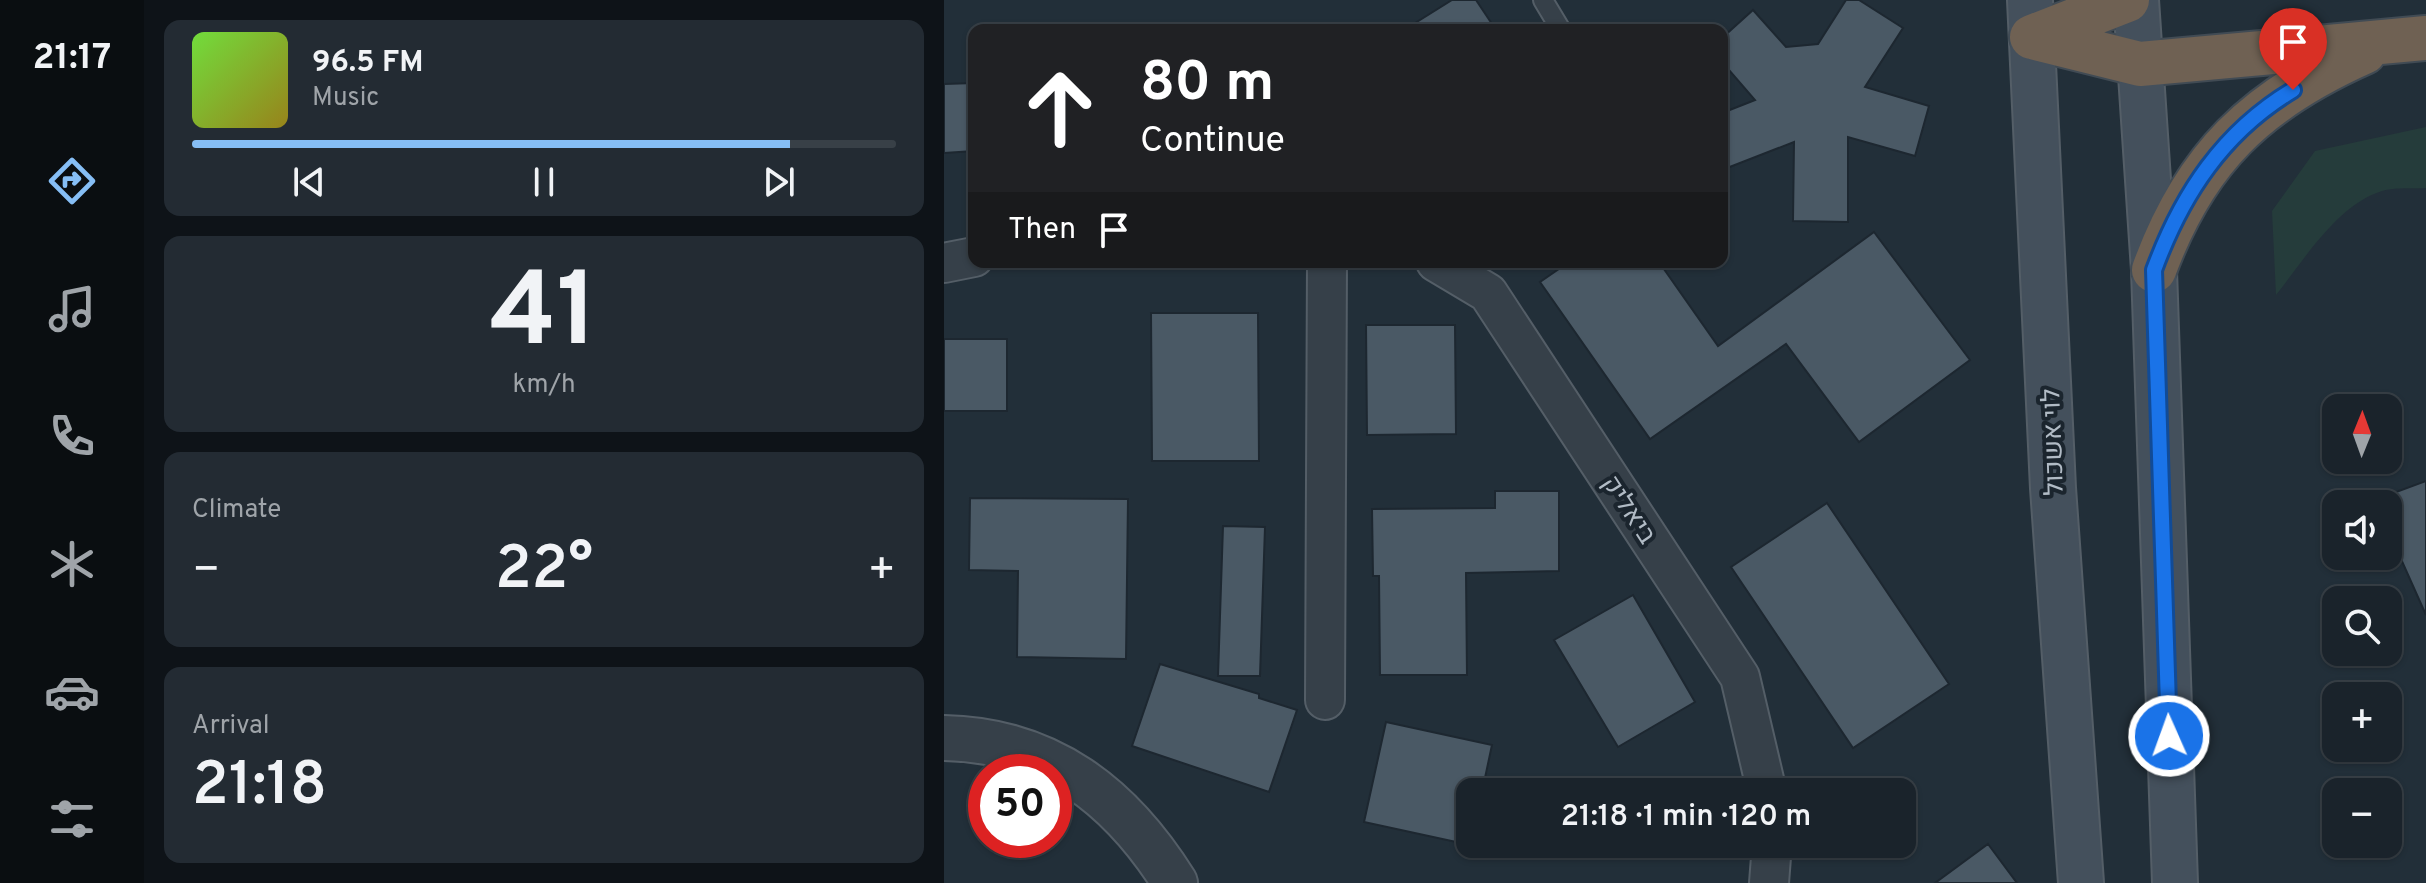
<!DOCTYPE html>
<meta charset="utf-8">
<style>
:root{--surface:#1a232b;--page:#232b33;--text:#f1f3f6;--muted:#9fa4a9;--line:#384047;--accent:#86bef5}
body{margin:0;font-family:Overpass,Heebo,sans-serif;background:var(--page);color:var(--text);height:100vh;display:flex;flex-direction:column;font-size:30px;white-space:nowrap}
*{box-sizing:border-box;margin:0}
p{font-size:26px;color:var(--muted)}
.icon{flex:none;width:44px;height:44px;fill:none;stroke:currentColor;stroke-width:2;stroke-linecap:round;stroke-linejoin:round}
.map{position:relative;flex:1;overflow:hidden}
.side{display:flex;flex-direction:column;gap:20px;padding:20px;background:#0e1318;width:800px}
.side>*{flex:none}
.banner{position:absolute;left:24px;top:24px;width:760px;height:244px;border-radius:16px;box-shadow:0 2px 6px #0004,0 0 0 2px var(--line);background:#202124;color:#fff;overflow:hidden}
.needle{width:52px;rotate:1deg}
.fabs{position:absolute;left:1378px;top:394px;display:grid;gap:16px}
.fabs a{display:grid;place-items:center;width:80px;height:80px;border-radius:16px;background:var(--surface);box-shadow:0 2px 6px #0004,0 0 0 2px var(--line);font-size:40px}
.speed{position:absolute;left:24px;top:754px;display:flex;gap:16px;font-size:40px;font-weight:700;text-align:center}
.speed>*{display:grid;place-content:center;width:104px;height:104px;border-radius:50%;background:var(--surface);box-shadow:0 2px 6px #0004,0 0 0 2px var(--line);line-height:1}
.speed .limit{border:12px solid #d22;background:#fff;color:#111}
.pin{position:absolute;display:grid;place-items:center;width:68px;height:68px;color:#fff;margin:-82px -34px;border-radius:50% 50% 50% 0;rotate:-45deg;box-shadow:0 0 8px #0007}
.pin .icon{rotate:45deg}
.me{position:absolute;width:88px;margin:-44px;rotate:358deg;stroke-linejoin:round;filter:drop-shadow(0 0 6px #0008)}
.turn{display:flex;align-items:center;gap:28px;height:168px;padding:0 40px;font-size:36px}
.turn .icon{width:104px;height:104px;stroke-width:2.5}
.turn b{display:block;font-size:56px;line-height:68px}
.then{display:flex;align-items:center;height:76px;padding:0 40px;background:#0003;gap:16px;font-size:30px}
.big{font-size:60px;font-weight:600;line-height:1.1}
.side .widget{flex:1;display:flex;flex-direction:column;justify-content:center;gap:12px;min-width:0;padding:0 28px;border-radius:16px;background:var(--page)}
.side .dial{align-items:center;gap:0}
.dial b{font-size:104px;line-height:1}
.song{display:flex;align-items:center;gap:24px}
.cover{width:96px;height:96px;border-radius:12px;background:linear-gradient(135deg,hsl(100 70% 55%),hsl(50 70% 35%))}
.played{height:8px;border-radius:4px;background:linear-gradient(90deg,var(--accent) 85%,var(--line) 85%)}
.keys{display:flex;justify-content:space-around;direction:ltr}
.heat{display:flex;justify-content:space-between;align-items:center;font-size:44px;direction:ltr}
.trip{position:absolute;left:512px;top:778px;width:460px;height:80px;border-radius:16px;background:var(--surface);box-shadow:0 2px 6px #0004,0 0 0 2px var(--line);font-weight:600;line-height:80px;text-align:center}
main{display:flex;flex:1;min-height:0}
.tab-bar{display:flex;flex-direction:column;width:144px;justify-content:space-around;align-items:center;background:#0a0e11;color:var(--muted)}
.tab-bar .icon{width:56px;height:56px}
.tab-bar .selected{color:var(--accent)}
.tab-bar b{font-size:36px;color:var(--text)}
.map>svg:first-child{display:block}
.green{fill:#253c3b}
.building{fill:#4a5965;stroke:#1d2730;stroke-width:2}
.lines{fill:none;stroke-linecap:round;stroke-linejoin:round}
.service-casing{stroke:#545e67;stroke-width:22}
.minor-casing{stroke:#545e67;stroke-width:42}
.tertiary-casing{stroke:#545e67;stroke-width:48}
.secondary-casing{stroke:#545e67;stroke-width:48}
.motorway-casing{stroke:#414b54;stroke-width:48}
.service{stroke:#364049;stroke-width:18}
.minor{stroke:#364049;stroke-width:38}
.tertiary{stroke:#364049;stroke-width:44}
.secondary{stroke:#44505c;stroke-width:44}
.motorway{stroke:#6f6153;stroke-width:44}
.route-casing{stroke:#114b97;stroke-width:20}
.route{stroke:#1a73e8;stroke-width:14}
.labels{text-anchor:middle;stroke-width:8;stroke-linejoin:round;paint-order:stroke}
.street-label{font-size:26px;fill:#b1bbc5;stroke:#1b252e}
</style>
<main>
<nav class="tab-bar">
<b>21:17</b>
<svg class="icon selected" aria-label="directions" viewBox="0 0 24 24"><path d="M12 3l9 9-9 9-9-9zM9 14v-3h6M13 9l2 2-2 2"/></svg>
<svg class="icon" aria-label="music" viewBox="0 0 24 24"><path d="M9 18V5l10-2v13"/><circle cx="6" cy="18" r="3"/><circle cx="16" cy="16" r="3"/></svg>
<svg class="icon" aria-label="phone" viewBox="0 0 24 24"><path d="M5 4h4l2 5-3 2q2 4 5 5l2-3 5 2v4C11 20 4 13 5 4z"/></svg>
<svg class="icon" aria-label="climate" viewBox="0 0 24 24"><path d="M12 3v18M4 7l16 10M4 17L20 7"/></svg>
<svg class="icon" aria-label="car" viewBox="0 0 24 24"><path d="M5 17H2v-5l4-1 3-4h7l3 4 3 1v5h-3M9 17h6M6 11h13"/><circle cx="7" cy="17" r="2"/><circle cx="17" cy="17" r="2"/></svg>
<svg class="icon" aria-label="filters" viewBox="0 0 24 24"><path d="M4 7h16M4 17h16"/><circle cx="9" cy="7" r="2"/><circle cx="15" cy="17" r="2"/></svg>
</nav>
<section class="side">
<div class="widget">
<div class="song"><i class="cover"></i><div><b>96.5 FM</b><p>Music</p></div></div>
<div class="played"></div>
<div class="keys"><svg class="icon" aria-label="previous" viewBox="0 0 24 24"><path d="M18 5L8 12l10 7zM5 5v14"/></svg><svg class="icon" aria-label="pause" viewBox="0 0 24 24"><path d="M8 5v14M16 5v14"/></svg><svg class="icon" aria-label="next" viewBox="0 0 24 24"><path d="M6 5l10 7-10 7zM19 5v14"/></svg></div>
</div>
<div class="widget dial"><b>41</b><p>km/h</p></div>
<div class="widget"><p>Climate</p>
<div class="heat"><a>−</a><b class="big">22°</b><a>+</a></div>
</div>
<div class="widget"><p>Arrival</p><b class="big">21:18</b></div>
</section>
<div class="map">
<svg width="1482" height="883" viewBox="0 0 1482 883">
<rect width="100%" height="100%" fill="#222f39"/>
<!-- green -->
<path class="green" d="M 1482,127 L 1482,188 C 1469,189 1451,187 1438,191 C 1393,205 1360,260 1332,295 L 1328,211 L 1371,151 Z"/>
<!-- building -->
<path class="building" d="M 508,0 L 532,0 L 552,30 L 460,30 Z
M 902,0 L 915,0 L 959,28 L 921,87 L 985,106 L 971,156 L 904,137 L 904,222 L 849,221 L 850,142 L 778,170 L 778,113 L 811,100 L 778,62 L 778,38 L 809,10 L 842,47 L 874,44 Z
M 30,83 L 30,151 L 0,153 L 0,84 Z
M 930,232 L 1026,360 L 915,442 L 842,344 L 706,439 L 596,282 L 625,262 L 715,262 L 774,346 Z
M 207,313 L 314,313 L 315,461 L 208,461 Z
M 422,325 L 511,325 L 512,434 L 423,435 Z
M 0,339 L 63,339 L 63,411 L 0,411 Z
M 1482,481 L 1482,615 L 1444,530 L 1444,495 Z
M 551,491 L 615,491 L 615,571 L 522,573 L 523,675 L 436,675 L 435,576 L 429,576 L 428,509 L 551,508 Z
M 26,498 L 184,499 L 182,659 L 73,657 L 74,571 L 25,570 Z
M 883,503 L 1005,684 L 909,748 L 787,567 Z
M 279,526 L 321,527 L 316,676 L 274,676 Z
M 689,595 L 751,702 L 674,747 L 610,640 Z
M 216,664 L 315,694 L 315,698 L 353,710 L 325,792 L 188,746 Z
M 442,722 L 548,745 L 538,792 L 526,792 L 526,845 L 420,822 Z
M 1044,844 L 1073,883 L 991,883 Z"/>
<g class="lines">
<defs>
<path id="service" d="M 599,0 L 617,30"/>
<path id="minor" d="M 492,262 L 544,293 L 796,677 L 823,792
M 0,263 L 30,257
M 381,700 L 383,262
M 825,883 L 828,844"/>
<path id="tertiary" d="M 0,738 C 106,740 177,797 231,883"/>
<path id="secondary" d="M 1086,0 L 1109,488 L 1137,883
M 1192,0 L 1210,270 L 1231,883"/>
<path id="motorway" d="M 1088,37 L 1196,64 L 1482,38
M 1088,37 L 1183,0
M 1210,270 C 1251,158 1312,100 1420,52"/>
</defs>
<!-- service casing -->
<use href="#service" class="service-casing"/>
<!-- minor casing -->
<use href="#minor" class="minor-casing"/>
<!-- tertiary casing -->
<use href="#tertiary" class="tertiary-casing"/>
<!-- secondary casing -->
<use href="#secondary" class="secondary-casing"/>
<!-- motorway casing -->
<use href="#motorway" class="motorway-casing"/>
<!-- service -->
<use href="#service" class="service"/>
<!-- minor -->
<use href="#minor" class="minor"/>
<!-- tertiary -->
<use href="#tertiary" class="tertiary"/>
<!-- secondary -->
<use href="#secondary" class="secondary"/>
<!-- motorway -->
<use href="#motorway" class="motorway"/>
</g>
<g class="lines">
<defs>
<path id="route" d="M 1225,736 L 1210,270 C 1238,194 1279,132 1349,90"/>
</defs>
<!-- route casing -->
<use href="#route" class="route-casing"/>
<!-- route -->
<use href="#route" class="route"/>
</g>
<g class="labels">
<!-- street labels -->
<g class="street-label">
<text transform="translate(1108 442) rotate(-92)" y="9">לוי אשכול</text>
<text transform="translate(686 509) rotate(57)" y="9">ביאליק</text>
</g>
</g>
</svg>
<div class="fabs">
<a><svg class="needle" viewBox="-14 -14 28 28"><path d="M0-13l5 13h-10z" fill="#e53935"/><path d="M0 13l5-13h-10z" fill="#9fa4a9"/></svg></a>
<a><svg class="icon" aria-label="sound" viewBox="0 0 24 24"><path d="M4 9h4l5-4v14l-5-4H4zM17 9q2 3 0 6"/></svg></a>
<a><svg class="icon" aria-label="search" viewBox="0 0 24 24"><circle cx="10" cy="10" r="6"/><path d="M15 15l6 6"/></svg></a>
<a>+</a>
<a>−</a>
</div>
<div class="speed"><div class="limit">50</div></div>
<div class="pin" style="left:1349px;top:90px;background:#d93025"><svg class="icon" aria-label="arrive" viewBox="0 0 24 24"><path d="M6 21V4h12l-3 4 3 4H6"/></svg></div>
<svg class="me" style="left:1225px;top:736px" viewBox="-20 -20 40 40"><circle r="17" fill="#1a73e8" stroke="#fff" stroke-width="3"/><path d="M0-11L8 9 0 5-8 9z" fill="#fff"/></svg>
<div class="trip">21:18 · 1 min · 120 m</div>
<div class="banner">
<div class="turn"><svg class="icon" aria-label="ahead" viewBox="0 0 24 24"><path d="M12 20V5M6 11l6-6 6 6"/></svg><div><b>80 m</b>Continue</div></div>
<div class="then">Then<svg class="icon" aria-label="arrive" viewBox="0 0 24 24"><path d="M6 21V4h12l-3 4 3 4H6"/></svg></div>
</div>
</div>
</main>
